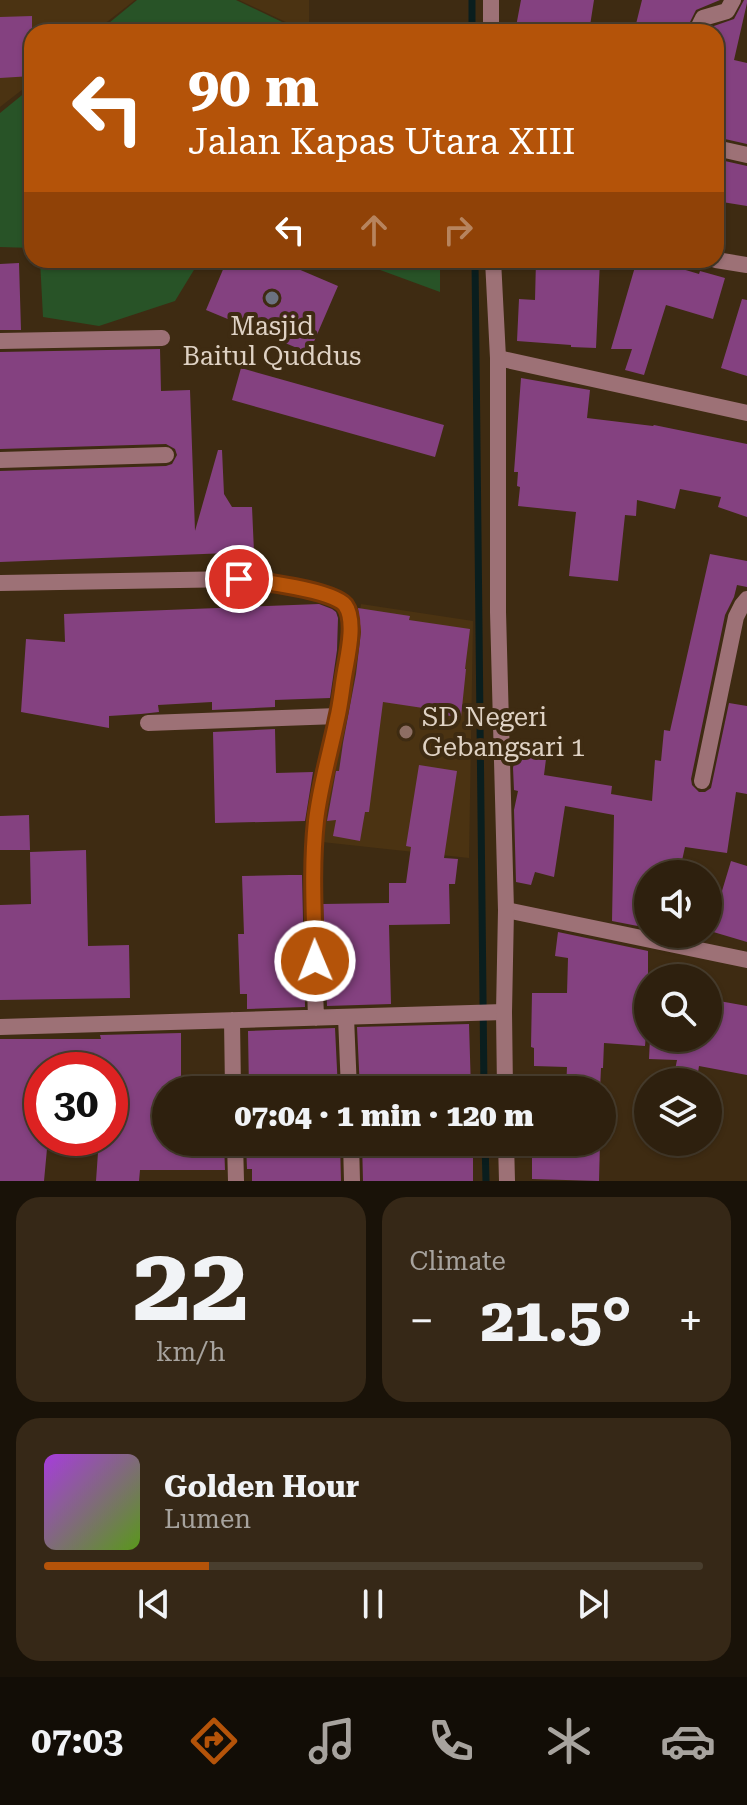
<!DOCTYPE html>
<meta charset="utf-8">
<style>
:root{--surface:#2e200e;--page:#362817;--text:#f1f3f6;--muted:#a7a39e;--line:#493e2e;--accent:#b45309}
body{margin:0;font-family:"Roboto Serif",serif;background:var(--page);color:var(--text);height:100vh;display:flex;flex-direction:column;font-size:30px;white-space:nowrap}
*{box-sizing:border-box;margin:0}
p{font-size:26px;color:var(--muted)}
.icon{flex:none;width:44px;height:44px;fill:none;stroke:currentColor;stroke-width:2;stroke-linecap:round;stroke-linejoin:round}
.map{position:relative;height:1181px;overflow:hidden}
.sheet{display:flex;flex-direction:column;gap:16px;padding:16px;background:#191208;flex:1}
.sheet>*{flex:none}
.guide{position:absolute;left:24px;top:24px;width:700px;height:244px;border-radius:24px;box-shadow:0 2px 6px #0004,0 0 0 2px var(--line);background:#b45309;color:#fff;overflow:hidden}
.buttons{position:absolute;left:634px;top:860px;display:grid;gap:16px}
.buttons a{display:grid;place-items:center;width:88px;height:88px;border-radius:50%;background:var(--surface);box-shadow:0 2px 6px #0004,0 0 0 2px var(--line);font-size:40px}
.speed{position:absolute;left:24px;top:1052px;display:flex;gap:16px;font-size:40px;font-weight:700;text-align:center}
.speed>*{display:grid;place-content:center;width:104px;height:104px;border-radius:50%;background:var(--surface);box-shadow:0 2px 6px #0004,0 0 0 2px var(--line);line-height:1}
.speed .limit{border:12px solid #d22;background:#fff;color:#111}
.pin{position:absolute;display:grid;place-items:center;width:68px;height:68px;color:#fff;margin:-34px;border:4px solid #fff;border-radius:50%;box-shadow:0 2px 8px #0007}
.me{position:absolute;width:88px;margin:-44px;rotate:359deg;stroke-linejoin:round;filter:drop-shadow(0 0 6px #0008)}
.turn{display:flex;align-items:center;gap:28px;height:168px;padding:0 32px;font-size:36px}
.turn .icon{width:104px;height:104px;stroke-width:2.5}
.turn b{display:block;font-size:56px;line-height:68px}
.lanes{display:flex;align-items:center;height:76px;padding:0 32px;background:#0003;justify-content:center;gap:40px;direction:ltr}
.lanes .off{opacity:.35}
.big{font-size:60px;font-weight:800;line-height:1.1}
.sheet .tile{flex:1;display:flex;flex-direction:column;justify-content:center;gap:12px;min-width:0;padding:0 28px;border-radius:24px;background:var(--page)}
.sheet .dial{align-items:center;gap:0}
.dial b{font-size:104px;line-height:1}
.song{display:flex;align-items:center;gap:24px}
.cover{width:96px;height:96px;border-radius:12px;background:linear-gradient(135deg,hsl(280 70% 55%),hsl(90 70% 35%))}
.played{height:8px;border-radius:4px;background:linear-gradient(90deg,var(--accent) 25%,var(--line) 25%)}
.keys{display:flex;justify-content:space-around;direction:ltr}
.heat{display:flex;justify-content:space-between;align-items:center;font-size:44px;direction:ltr}
.sheet .tiles{flex:1;display:grid;gap:16px;grid-template-columns:1fr 1fr}
.tile:last-child{grid-column:span 2}
.trip{position:absolute;left:152px;top:1076px;width:464px;height:80px;border-radius:40px;background:var(--surface);box-shadow:0 2px 6px #0004,0 0 0 2px var(--line);font-weight:800;line-height:80px;text-align:center}
.menu{display:flex;height:128px;justify-content:space-around;align-items:center;background:#120d06;color:var(--muted)}
.menu .icon{width:56px;height:56px}
.menu .current{color:var(--accent)}
.menu b{font-size:36px;color:var(--text)}
.map>svg:first-child{display:block}
.built{fill:#4b3312}
.green{fill:#285327}
.lines{fill:none;stroke-linecap:round;stroke-linejoin:round}
.stream{stroke:#0a1e1e;stroke-width:7}
.building{fill:#844180}
.minor{stroke:#9d7176;stroke-width:16}
.tertiary{stroke:#9d7176;stroke-width:16}
.route-casing{stroke:#753606;stroke-width:20}
.route{stroke:#b45309;stroke-width:14}
.worship-dot{fill:#6b7280;stroke:#3e2b12;stroke-width:3}
.education-dot{fill:#8d6e63;stroke:#3e2b12;stroke-width:3}
.labels{text-anchor:middle;stroke-width:8;stroke-linejoin:round;paint-order:stroke}
.poi-label{font-size:26px;fill:#dfd2c4;stroke:#3e2b12}
</style>
<div class="map">
<svg width="747" height="1181" viewBox="0 0 747 1181">
<rect width="100%" height="100%" fill="#3e2b12"/>
<!-- built -->
<path class="built" d="M 0,0 L 135,0 L 94,32 L 32,32 L 32,82 L 0,107 Z
M 239,0 L 309,0 L 309,32 L 307,32 Z
M 361,604 L 473,621 L 469,858 L 322,842 Z"/>
<!-- green -->
<path class="green" d="M 137,0 L 236,0 L 303,32 L 98,32 Z
M 32,87 L 32,248 L 0,247 L 0,113 Z
M 40,260 L 200,260 L 175,301 L 99,326 L 43,317 Z
M 353,260 L 440,260 L 440,292 Z"/>
<g class="lines">
<!-- stream -->
<path class="stream" d="M 472,0 L 472,32
M 475,260 L 484,1090
M 485,1142 L 486,1181"/>
</g>
<!-- building -->
<path class="building" d="M 521,0 L 594,0 L 589,32 L 515,32 Z
M 642,0 L 720,0 L 696,10 L 685,32 L 634,32 Z
M 744,0 L 747,0 L 747,3 L 734,60 L 747,63 L 747,144 L 716,137 L 716,32 L 708,32 L 711,27 L 734,19 Z
M 32,16 L 32,76 L 0,78 L 0,17 Z
M 716,159 L 747,166 L 747,206 L 716,201 Z
M 227,260 L 277,260 L 338,286 L 309,353 L 206,310 Z
M 536,260 L 600,260 L 596,348 L 571,347 L 571,345 L 517,341 L 519,299 L 535,300 Z
M 637,260 L 652,260 L 699,274 L 700,271 L 725,278 L 713,319 L 666,305 L 644,375 L 625,370 L 632,349 L 611,349 Z
M 19,263 L 21,330 L 0,330 L 0,264 Z
M 742,299 L 747,300 L 747,376 L 721,368 Z
M 160,349 L 161,391 L 190,390 L 195,531 L 218,450 L 222,450 L 224,494 L 232,507 L 252,507 L 254,552 L 0,562 L 0,471 L 166,466 L 172,464 L 177,455 L 175,449 L 166,444 L 0,449 L 0,352 Z
M 241,368 L 444,425 L 435,457 L 232,400 Z
M 521,378 L 590,390 L 587,418 L 653,426 L 654,425 L 747,444 L 747,517 L 718,507 L 721,497 L 680,489 L 675,509 L 637,500 L 636,516 L 625,515 L 618,581 L 569,576 L 576,512 L 518,506 L 520,487 L 517,486 L 518,472 L 514,472 Z
M 710,554 L 747,561 L 747,587 L 737,585 L 734,597 L 725,615 L 691,779 L 692,785 L 699,792 L 705,792 L 711,788 L 729,703 L 747,706 L 747,794 L 736,792 L 727,853 L 685,847 L 679,874 L 648,874 L 648,928 L 612,921 L 614,815 L 565,806 L 554,877 L 535,872 L 531,885 L 516,882 L 514,810 L 518,791 L 514,790 L 513,768 L 516,754 L 546,759 L 544,775 L 612,786 L 611,794 L 652,801 L 655,760 L 661,761 L 664,730 L 670,731 Z
M 319,604 L 332,609 L 336,612 L 338,618 L 337,650 L 330,698 L 275,700 L 275,707 L 212,710 L 212,702 L 158,705 L 159,712 L 141,714 L 109,716 L 109,728 L 21,712 L 26,639 L 65,642 L 64,614 Z
M 358,608 L 410,616 L 409,620 L 470,629 L 465,669 L 466,669 L 461,717 L 422,713 L 423,708 L 383,702 L 369,812 L 365,812 L 360,841 L 333,836 L 336,820 L 327,821 L 336,771 L 339,771 L 343,743 L 356,674 L 361,632 Z
M 275,729 L 276,773 L 313,772 L 305,821 L 215,823 L 213,732 Z
M 419,765 L 457,771 L 444,858 L 458,859 L 455,884 L 449,884 L 450,924 L 389,925 L 391,1004 L 327,1006 L 323,904 L 389,903 L 389,883 L 406,883 L 411,847 L 406,846 Z
M 29,815 L 30,850 L 0,850 L 0,816 Z
M 86,850 L 88,946 L 129,945 L 130,998 L 0,1000 L 0,905 L 31,904 L 30,852 Z
M 731,861 L 747,866 L 747,942 L 710,931 Z
M 290,875 L 302,875 L 305,1007 L 247,1009 L 247,994 L 240,994 L 238,934 L 244,934 L 242,876 Z
M 558,932 L 648,951 L 648,1011 L 645,1046 L 604,1043 L 603,1068 L 601,1068 L 600,1090 L 566,1090 L 567,1067 L 534,1066 L 534,1048 L 531,1047 L 532,993 L 567,993 L 568,958 L 555,956 Z
M 708,999 L 747,1006 L 747,1075 L 699,1066 L 697,1079 L 674,1075 L 677,1060 L 649,1059 L 650,1038 L 708,1038 Z
M 469,1024 L 471,1090 L 360,1090 L 357,1027 Z
M 335,1028 L 338,1090 L 249,1090 L 248,1031 Z
M 181,1033 L 181,1090 L 166,1090 L 166,1142 L 224,1142 L 225,1170 L 140,1170 L 139,1181 L 96,1181 L 99,1138 L 110,1138 L 110,1070 L 42,1070 L 42,1138 L 48,1138 L 44,1181 L 0,1181 L 0,1039 L 101,1039 L 100,1035 Z
M 246,1142 L 340,1142 L 341,1181 L 252,1181 L 252,1169 L 247,1169 Z
M 362,1142 L 473,1142 L 473,1181 L 363,1181 Z
M 532,1142 L 600,1142 L 599,1181 L 532,1179 Z"/>
<g class="lines">
<!-- minor -->
<path class="minor" d="M 696,32 L 703,18 L 727,11 L 733,0
M 716,148 L 747,155
M 716,260 L 747,265
M 0,341 L 162,338
M 498,358 L 747,413
M 0,460 L 166,455
M 0,583 L 239,579 C 260,581 333,590 345,605 C 359,624 337,719 331,744 C 325,770 319,795 316,822 C 309,887 314,953 316,1018
M 148,723 L 338,716
M 702,781 L 736,617 L 742,605 L 747,599
M 506,910 L 747,960
M 346,1017 L 349,1090
M 232,1020 L 233,1090
M 0,1027 L 504,1012
M 235,1142 L 236,1181
M 351,1142 L 352,1181"/>
<!-- tertiary -->
<path class="tertiary" d="M 491,32 L 491,0
M 493,260 L 498,358 L 498,612 L 506,910 L 504,1012 L 505,1090
M 506,1142 L 507,1181"/>
</g>
<g class="lines">
<defs>
<path id="route" d="M 239,579 C 260,581 332,590 345,605 C 356,620 348,654 345,671 C 342,687 341,703 337,719 C 330,753 320,786 316,821 C 311,867 314,915 315,961"/>
</defs>
<!-- route casing -->
<use href="#route" class="route-casing"/>
<!-- route -->
<use href="#route" class="route"/>
</g>
<!-- markers -->
<circle class="worship-dot" cx="272" cy="298" r="8"/>
<circle class="education-dot" cx="406" cy="732" r="8"/>
<g class="labels">
<!-- poi labels -->
<g class="poi-label">
<text x="272" y="335">Masjid<tspan x="272" dy="30">Baitul Quddus</tspan></text>
<text x="422" y="726" text-anchor="start">SD Negeri<tspan x="422" dy="30">Gebangsari 1</tspan></text>
</g>
</g>
</svg>
<div class="buttons">
<a><svg class="icon" aria-label="sound" viewBox="0 0 24 24"><path d="M4 9h4l5-4v14l-5-4H4zM17 9q2 3 0 6"/></svg></a>
<a><svg class="icon" aria-label="search" viewBox="0 0 24 24"><circle cx="10" cy="10" r="6"/><path d="M15 15l6 6"/></svg></a>
<a><svg class="icon" aria-label="layers" viewBox="0 0 24 24"><path d="M12 4l9 5-9 5-9-5zM3 14l9 5 9-5"/></svg></a>
</div>
<div class="speed"><div class="limit">30</div></div>
<div class="pin" style="left:239px;top:579px;background:#d93025"><svg class="icon" aria-label="arrive" viewBox="0 0 24 24"><path d="M6 21V4h12l-3 4 3 4H6"/></svg></div>
<svg class="me" style="left:315px;top:961px" viewBox="-20 -20 40 40"><circle r="17" fill="#b45309" stroke="#fff" stroke-width="3"/><path d="M0-11L8 9 0 5-8 9z" fill="#fff"/></svg>
<div class="trip">07:04 · 1 min · 120 m</div>
<div class="guide">
<div class="turn"><svg class="icon" aria-label="left" viewBox="0 0 24 24"><path d="M17 20v-9H6M10 6l-5 5 5 5"/></svg><div><b>90 m</b>Jalan Kapas Utara XIII</div></div>
<div class="lanes"><svg class="icon" aria-label="left" viewBox="0 0 24 24"><path d="M17 20v-9H6M10 6l-5 5 5 5"/></svg><svg class="icon off" aria-label="ahead" viewBox="0 0 24 24"><path d="M12 20V5M6 11l6-6 6 6"/></svg><svg class="icon off" aria-label="right" viewBox="0 0 24 24"><path d="M7 20v-9h11M14 6l5 5-5 5"/></svg></div>
</div>
</div>
<section class="sheet">
<div class="tiles">
<div class="tile dial"><b>22</b><p>km/h</p></div>
<div class="tile"><p>Climate</p>
<div class="heat"><a>−</a><b class="big">21.5°</b><a>+</a></div>
</div>
<div class="tile">
<div class="song"><i class="cover"></i><div><b>Golden Hour</b><p>Lumen</p></div></div>
<div class="played"></div>
<div class="keys"><svg class="icon" aria-label="previous" viewBox="0 0 24 24"><path d="M18 5L8 12l10 7zM5 5v14"/></svg><svg class="icon" aria-label="pause" viewBox="0 0 24 24"><path d="M8 5v14M16 5v14"/></svg><svg class="icon" aria-label="next" viewBox="0 0 24 24"><path d="M6 5l10 7-10 7zM19 5v14"/></svg></div>
</div>
</div>
</section>
<nav class="menu">
<b>07:03</b>
<svg class="icon current" aria-label="directions" viewBox="0 0 24 24"><path d="M12 3l9 9-9 9-9-9zM9 14v-3h6M13 9l2 2-2 2"/></svg>
<svg class="icon" aria-label="music" viewBox="0 0 24 24"><path d="M9 18V5l10-2v13"/><circle cx="6" cy="18" r="3"/><circle cx="16" cy="16" r="3"/></svg>
<svg class="icon" aria-label="phone" viewBox="0 0 24 24"><path d="M5 4h4l2 5-3 2q2 4 5 5l2-3 5 2v4C11 20 4 13 5 4z"/></svg>
<svg class="icon" aria-label="climate" viewBox="0 0 24 24"><path d="M12 3v18M4 7l16 10M4 17L20 7"/></svg>
<svg class="icon" aria-label="car" viewBox="0 0 24 24"><path d="M5 17H2v-5l4-1 3-4h7l3 4 3 1v5h-3M9 17h6M6 11h13"/><circle cx="7" cy="17" r="2"/><circle cx="17" cy="17" r="2"/></svg>
</nav>
